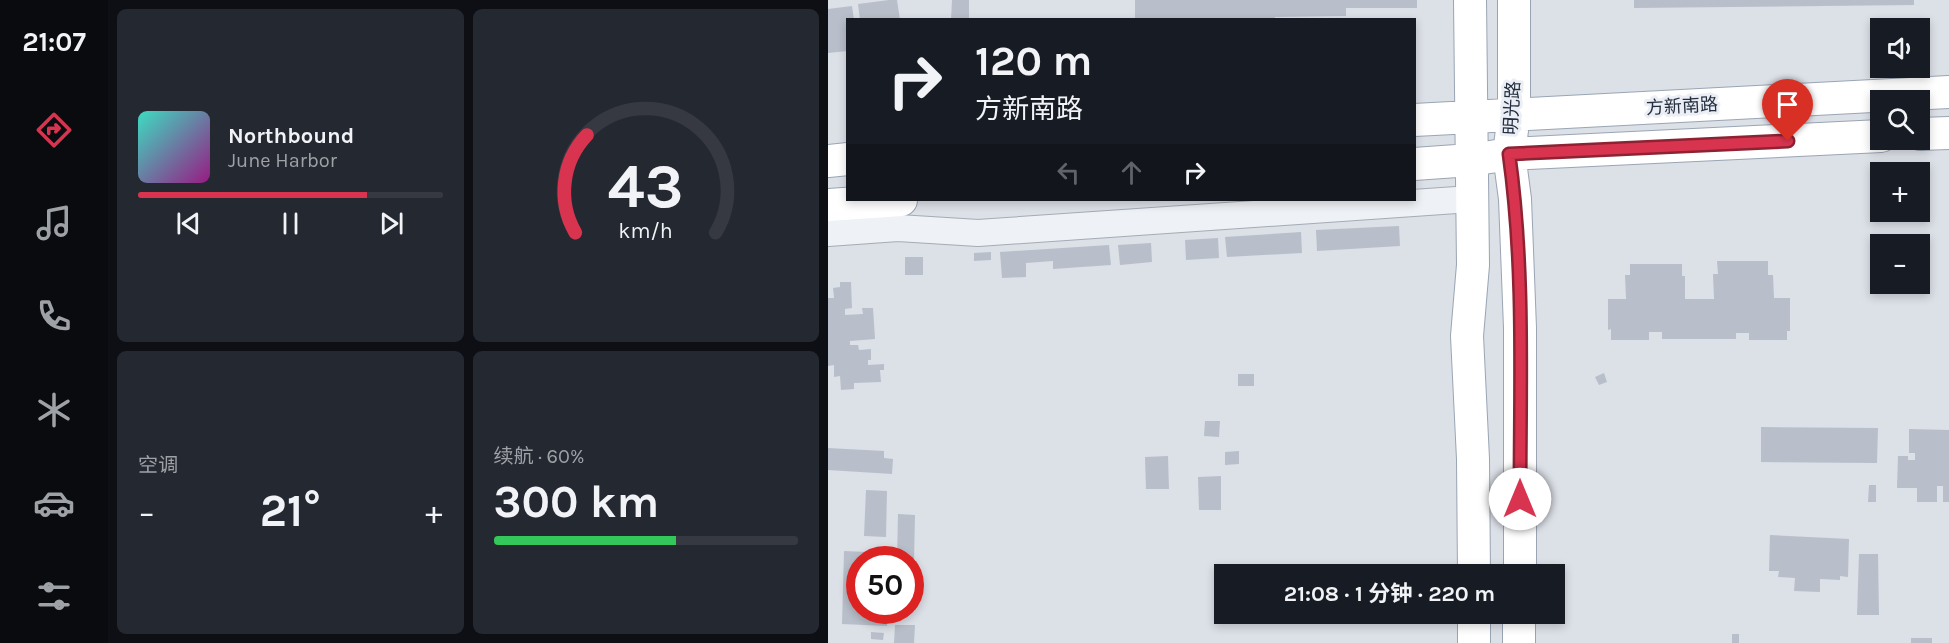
<!DOCTYPE html>
<html lang="zh">
<meta charset="utf-8">
<style>
:root{--surface:#171b24;--page:#242831;--text:#f1f3f6;--muted:#9ea1a6;--line:#363941;--accent:#d9344f}
body{margin:0;font-family:Karla,"Noto Sans SC",sans-serif;background:var(--page);color:var(--text);height:100vh;display:flex;flex-direction:column;font-size:22px;white-space:nowrap}
*{box-sizing:border-box;margin:0}
p{font-size:20px;color:var(--muted)}
.icon{flex:none;width:33px;height:33px;fill:none;stroke:currentColor;stroke-width:2;stroke-linecap:round;stroke-linejoin:round}
.map{position:relative;flex:1;overflow:hidden}
.details{display:flex;flex-direction:column;gap:9px;padding:9px;background:#0d0f14;width:720px}
.details>*{flex:none}
.top-card{position:absolute;left:18px;top:18px;width:570px;height:183px;border-radius:0px;box-shadow:0 3px 9px #0003;background:#171b24;color:var(--text);overflow:hidden}
.fabs{position:absolute;left:1042px;top:18px;display:grid;gap:12px}
.fabs a{display:grid;place-items:center;width:60px;height:60px;border-radius:0px;background:var(--surface);box-shadow:0 3px 9px #0003;font-size:30px}
.speed{position:absolute;left:18px;top:546px;display:flex;gap:12px;font-size:30px;font-weight:700;text-align:center}
.speed>*{display:grid;place-content:center;width:78px;height:78px;border-radius:50%;background:var(--surface);box-shadow:0 3px 9px #0003;line-height:1}
.speed .limit{border:9px solid #d22;background:#fff;color:#111}
.pin{position:absolute;display:grid;place-items:center;width:51px;height:51px;color:#fff;margin:-62px -26px;border-radius:50% 50% 50% 0;rotate:-45deg;box-shadow:0 0 6px #0007}
.pin .icon{rotate:45deg}
.me{position:absolute;width:66px;margin:-33px;rotate:0deg;stroke-linejoin:round;filter:drop-shadow(0 0 4px #0008)}
.turn{display:flex;align-items:center;gap:21px;height:126px;padding:0 30px;font-size:27px}
.turn .icon{width:78px;height:78px;stroke-width:2.5}
.turn b{display:block;font-size:42px;line-height:51px}
.lanes{display:flex;align-items:center;height:57px;padding:0 30px;background:#0003;justify-content:center;gap:30px;direction:ltr}
.lanes .off{opacity:.35}
.big{font-size:45px;font-weight:700;line-height:1.1}
.details .tile{flex:1;display:flex;flex-direction:column;justify-content:center;gap:9px;min-width:0;padding:0 21px;border-radius:9px;background:var(--page)}
.details .dial{align-items:center;gap:0}
.dial svg{height:156px;overflow:visible;fill:none;stroke:var(--line);stroke-width:7;stroke-linecap:round;text-anchor:middle}
.dial text{fill:var(--text);stroke:none}
.song{display:flex;align-items:center;gap:18px}
.cover{width:72px;height:72px;border-radius:9px;background:linear-gradient(135deg,hsl(170 70% 55%),hsl(310 70% 35%))}
.played{height:6px;border-radius:3px;background:linear-gradient(90deg,var(--accent) 75%,var(--line) 75%)}
.keys{display:flex;justify-content:space-around;direction:ltr}
.heat{display:flex;justify-content:space-between;align-items:center;font-size:33px;direction:ltr}
.charge{height:9px;border-radius:4px;background:linear-gradient(90deg,#34c759 60%,var(--line) 0)}
.details .tiles{flex:1;display:grid;gap:9px;grid-template-columns:repeat(2,1fr)}
.trip{position:absolute;left:386px;top:564px;width:351px;height:60px;border-radius:0px;background:var(--surface);box-shadow:0 3px 9px #0003;font-weight:700;line-height:60px;text-align:center}
main{display:flex;flex:1;min-height:0}
.tabs{display:flex;flex-direction:column;width:108px;justify-content:space-around;align-items:center;background:#090b0e;color:var(--muted)}
.tabs .icon{width:42px;height:42px}
.tabs .current{color:var(--accent)}
.tabs b{font-size:27px;color:var(--text)}
.map>svg:first-child{display:block}
.building{fill:#b8bfca}
.lines{fill:none;stroke-linecap:round;stroke-linejoin:round}
.minor-casing{stroke:#a5abb5;stroke-width:28}
.major-casing{stroke:#9aa5b4;stroke-width:34}
.minor{stroke:#eef1f5;stroke-width:26}
.major{stroke:#fff;stroke-width:32}
.route-casing{stroke:#8d2233;stroke-width:15}
.route{stroke:#d9344f;stroke-width:10}
.labels{text-anchor:middle;stroke-width:6;stroke-linejoin:round;paint-order:stroke}
.street-label{font-size:18px;fill:#242e3f;stroke:#ebeff5}
</style>
<main>
<nav class="tabs">
<b>21:07</b>
<svg class="icon current" aria-label="directions" viewBox="0 0 24 24"><path d="M12 3l9 9-9 9-9-9zM9 14v-3h6M13 9l2 2-2 2"/></svg>
<svg class="icon" aria-label="music" viewBox="0 0 24 24"><path d="M9 18V5l10-2v13"/><circle cx="6" cy="18" r="3"/><circle cx="16" cy="16" r="3"/></svg>
<svg class="icon" aria-label="phone" viewBox="0 0 24 24"><path d="M5 4h4l2 5-3 2q2 4 5 5l2-3 5 2v4C11 20 4 13 5 4z"/></svg>
<svg class="icon" aria-label="climate" viewBox="0 0 24 24"><path d="M12 3v18M4 7l16 10M4 17L20 7"/></svg>
<svg class="icon" aria-label="car" viewBox="0 0 24 24"><path d="M5 17H2v-5l4-1 3-4h7l3 4 3 1v5h-3M9 17h6M6 11h13"/><circle cx="7" cy="17" r="2"/><circle cx="17" cy="17" r="2"/></svg>
<svg class="icon" aria-label="filters" viewBox="0 0 24 24"><path d="M4 7h16M4 17h16"/><circle cx="9" cy="7" r="2"/><circle cx="15" cy="17" r="2"/></svg>
</nav>
<section class="details">
<div class="tiles">
<div class="tile">
<div class="song"><i class="cover"></i><div><b>Northbound</b><p>June Harbor</p></div></div>
<div class="played"></div>
<div class="keys"><svg class="icon" aria-label="previous" viewBox="0 0 24 24"><path d="M18 5L8 12l10 7zM5 5v14"/></svg><svg class="icon" aria-label="pause" viewBox="0 0 24 24"><path d="M8 5v14M16 5v14"/></svg><svg class="icon" aria-label="next" viewBox="0 0 24 24"><path d="M6 5l10 7-10 7zM19 5v14"/></svg></div>
</div>
<div class="tile dial"><svg viewBox="0 0 100 80">
<path d="M14 69A42 42 0 1 1 86 69"/>
<path d="M14 69A42 42 0 0 1 20 19" stroke="#d9344f"/>
<text x="50" y="56" font-size="32" font-weight="700">43</text>
<text x="50" y="72" font-size="11">km/h</text>
</svg></div>
<div class="tile"><p>空调</p>
<div class="heat"><a>−</a><b class="big">21°</b><a>+</a></div>
</div>
<div class="tile"><p>续航 · 60%</p><b class="big">300 km</b><div class="charge"></div></div>
</div>
</section>
<div class="map">
<svg width="1121" height="643" viewBox="0 0 1121 643">
<rect width="100%" height="100%" fill="#dce0e7"/>
<!-- building -->
<path class="building" d="M 61,0 L 69,0 L 72,20 L 32,20 L 30,4 Z
M 124,0 L 141,0 L 141,20 L 123,20 Z
M 307,0 L 589,0 L 589,8 L 518,8 L 518,16 L 447,17 L 447,20 L 307,20 Z
M 806,0 L 1086,0 L 1086,5 L 806,8 Z
M 24,6 L 26,20 L 20,20 L 20,51 L 0,53 L 0,9 Z
M 571,226 L 572,246 L 489,251 L 488,230 Z
M 473,232 L 474,253 L 399,257 L 397,237 Z
M 390,238 L 391,258 L 358,260 L 357,240 Z
M 323,243 L 324,262 L 292,265 L 290,245 Z
M 281,245 L 283,265 L 225,269 L 225,261 L 198,263 L 198,277 L 174,278 L 172,252 Z
M 163,252 L 163,260 L 146,261 L 146,253 Z
M 77,257 L 95,257 L 95,275 L 77,275 Z
M 889,261 L 940,261 L 940,275 L 945,275 L 946,298 L 962,298 L 962,331 L 959,331 L 959,340 L 921,340 L 921,333 L 908,333 L 908,339 L 834,339 L 834,332 L 821,332 L 821,340 L 783,340 L 783,329 L 780,330 L 780,299 L 798,299 L 797,275 L 802,275 L 802,264 L 854,264 L 854,276 L 857,276 L 857,299 L 886,299 L 885,274 L 890,274 Z
M 12,282 L 23,282 L 24,308 L 17,309 L 17,315 L 35,314 L 34,308 L 45,308 L 47,339 L 22,341 L 22,345 L 30,345 L 31,350 L 43,349 L 43,360 L 40,360 L 40,365 L 56,364 L 56,370 L 52,370 L 53,382 L 26,383 L 26,389 L 13,390 L 12,376 L 6,377 L 6,365 L 0,366 L 0,298 L 6,298 L 5,288 L 12,287 Z
M 776,373 L 779,382 L 771,385 L 767,377 Z
M 410,374 L 426,374 L 426,386 L 410,386 Z
M 377,421 L 392,421 L 391,437 L 376,436 Z
M 933,427 L 1050,428 L 1049,463 L 933,462 Z
M 1081,429 L 1121,430 L 1121,502 L 1115,502 L 1115,486 L 1109,486 L 1109,502 L 1089,502 L 1089,488 L 1069,488 L 1070,456 L 1080,456 L 1080,460 L 1087,460 L 1087,453 L 1081,453 Z
M 0,448 L 56,451 L 56,458 L 65,459 L 64,474 L 0,470 Z
M 411,451 L 411,464 L 397,465 L 397,452 Z
M 340,456 L 341,489 L 318,489 L 317,457 Z
M 393,476 L 393,510 L 371,510 L 370,477 Z
M 1041,485 L 1048,485 L 1048,502 L 1040,502 Z
M 38,490 L 59,491 L 58,537 L 36,536 Z
M 70,514 L 87,515 L 86,561 L 89,561 L 88,610 L 82,610 L 82,560 L 69,560 Z
M 942,535 L 1021,539 L 1020,577 L 1012,576 L 1012,580 L 992,579 L 992,592 L 966,591 L 967,578 L 950,577 L 951,571 L 941,571 Z
M 16,551 L 62,553 L 62,560 L 32,560 L 32,610 L 60,610 L 59,626 L 14,624 Z
M 1031,554 L 1050,554 L 1051,615 L 1029,615 Z
M 726,593 L 733,593 L 733,614 L 736,614 L 736,623 L 728,623 Z
M 67,625 L 87,625 L 86,643 L 66,643 Z
M 43,632 L 56,633 L 55,640 L 43,639 Z
M 904,634 L 911,634 L 911,643 L 904,643 Z
M 1083,638 L 1104,638 L 1104,643 L 1083,643 Z"/>
<g class="lines">
<defs>
<path id="minor" d="M 0,233 L 70,228 L 150,233 L 643,199"/>
<path id="major" d="M 642,0 L 645,265 L 639,336 L 645,459 L 646,574
M 686,0 L 686,114 L 681,154 L 687,199 L 692,328 L 692,574
M 586,120 L 1121,92
M 1092,134 L 1121,133
M 0,161 L 20,159
M 586,164 L 643,160 L 681,154 L 1053,136
M 0,205 L 73,200
M 646,614 L 646,643
M 691,643 L 691,614"/>
</defs>
<!-- minor casing -->
<use href="#minor" class="minor-casing"/>
<!-- major casing -->
<use href="#major" class="major-casing"/>
<!-- minor -->
<use href="#minor" class="minor"/>
<!-- major -->
<use href="#major" class="major"/>
</g>
<g class="lines">
<defs>
<path id="route" d="M 692,499 C 692,384 697,268 681,154 L 960,141"/>
</defs>
<!-- route casing -->
<use href="#route" class="route-casing"/>
<!-- route -->
<use href="#route" class="route"/>
</g>
<g class="labels">
<!-- street labels -->
<g class="street-label">
<text transform="translate(854 106) rotate(-3)" y="6">方新南路</text>
<text transform="translate(684 108) rotate(-87)" y="6">明光路</text>
</g>
</g>
</svg>
<div class="fabs">
<a><svg class="icon" aria-label="sound" viewBox="0 0 24 24"><path d="M4 9h4l5-4v14l-5-4H4zM17 9q2 3 0 6"/></svg></a>
<a><svg class="icon" aria-label="search" viewBox="0 0 24 24"><circle cx="10" cy="10" r="6"/><path d="M15 15l6 6"/></svg></a>
<a>+</a>
<a>−</a>
</div>
<div class="speed"><div class="limit">50</div></div>
<div class="pin" style="left:960px;top:141px;background:#d93025"><svg class="icon" aria-label="arrive" viewBox="0 0 24 24"><path d="M6 21V4h12l-3 4 3 4H6"/></svg></div>
<svg class="me" style="left:692px;top:499px" viewBox="-20 -20 40 40"><circle r="19" fill="#fff"/><path d="M0-13L10 11 0 6-10 11z" fill="#d9344f"/></svg>
<div class="trip">21:08 · 1 分钟 · 220 m</div>
<div class="top-card">
<div class="turn"><svg class="icon" aria-label="right" viewBox="0 0 24 24"><path d="M7 20v-9h11M14 6l5 5-5 5"/></svg><div><b>120 m</b>方新南路</div></div>
<div class="lanes"><svg class="icon off" aria-label="left" viewBox="0 0 24 24"><path d="M17 20v-9H6M10 6l-5 5 5 5"/></svg><svg class="icon off" aria-label="ahead" viewBox="0 0 24 24"><path d="M12 20V5M6 11l6-6 6 6"/></svg><svg class="icon" aria-label="right" viewBox="0 0 24 24"><path d="M7 20v-9h11M14 6l5 5-5 5"/></svg></div>
</div>
</div>
</main>
